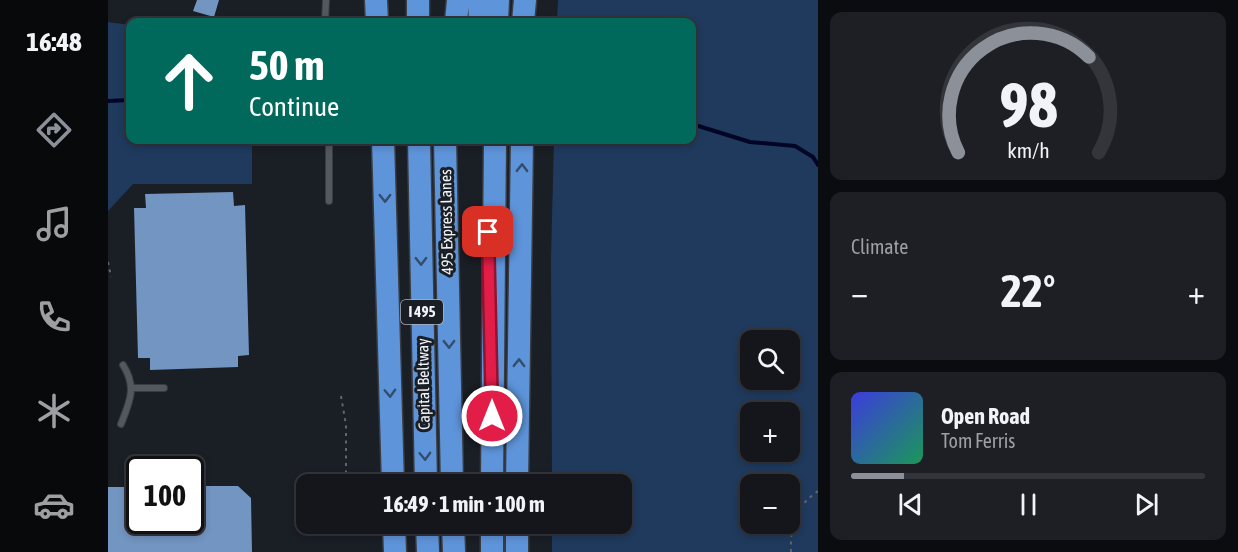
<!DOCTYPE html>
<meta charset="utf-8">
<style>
:root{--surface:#14161c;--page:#1d1f25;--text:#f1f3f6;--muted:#9d9fa3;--line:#33353b;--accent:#8c9099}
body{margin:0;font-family:"Asap Condensed",sans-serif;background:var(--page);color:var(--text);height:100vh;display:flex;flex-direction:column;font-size:22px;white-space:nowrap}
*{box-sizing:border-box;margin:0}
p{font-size:20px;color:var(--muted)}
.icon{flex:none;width:33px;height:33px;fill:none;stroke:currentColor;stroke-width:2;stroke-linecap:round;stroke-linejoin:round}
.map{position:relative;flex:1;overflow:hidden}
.panel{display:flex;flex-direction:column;gap:12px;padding:12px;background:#0b0c0f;width:420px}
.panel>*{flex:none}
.guide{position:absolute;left:18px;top:18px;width:570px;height:126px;border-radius:12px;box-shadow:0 3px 9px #0003,0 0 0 2px var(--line);background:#00695c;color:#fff;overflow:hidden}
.controls{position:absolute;left:632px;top:330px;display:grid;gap:12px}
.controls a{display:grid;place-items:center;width:60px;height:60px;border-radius:12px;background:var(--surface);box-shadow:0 3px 9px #0003,0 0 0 2px var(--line);font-size:30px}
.speed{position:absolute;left:18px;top:456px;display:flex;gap:12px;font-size:30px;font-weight:700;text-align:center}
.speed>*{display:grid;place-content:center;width:78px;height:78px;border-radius:50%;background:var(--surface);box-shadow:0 3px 9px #0003,0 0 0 2px var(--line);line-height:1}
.speed .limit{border:3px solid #111;border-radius:9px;background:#fff;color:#111}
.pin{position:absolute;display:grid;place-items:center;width:51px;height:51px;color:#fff;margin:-26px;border-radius:12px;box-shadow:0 3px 9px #0006}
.me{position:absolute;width:66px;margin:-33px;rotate:0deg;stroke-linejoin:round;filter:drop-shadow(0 0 4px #0008)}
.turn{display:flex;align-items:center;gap:21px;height:126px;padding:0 24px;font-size:27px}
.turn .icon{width:78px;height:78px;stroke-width:2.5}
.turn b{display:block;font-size:42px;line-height:51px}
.big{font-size:45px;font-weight:700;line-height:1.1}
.panel .tile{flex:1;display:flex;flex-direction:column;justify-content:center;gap:9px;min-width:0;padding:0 21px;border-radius:12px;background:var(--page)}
.panel .dial{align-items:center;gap:0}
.dial svg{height:156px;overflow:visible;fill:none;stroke:var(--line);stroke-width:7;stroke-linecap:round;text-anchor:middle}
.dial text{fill:var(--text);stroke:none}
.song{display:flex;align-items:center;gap:18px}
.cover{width:72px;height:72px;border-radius:9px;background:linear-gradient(135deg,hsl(240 70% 55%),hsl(150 70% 35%))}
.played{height:6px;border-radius:3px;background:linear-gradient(90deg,var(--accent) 15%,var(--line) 15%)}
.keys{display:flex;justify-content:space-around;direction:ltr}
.heat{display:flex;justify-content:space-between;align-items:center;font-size:33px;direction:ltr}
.trip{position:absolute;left:188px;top:474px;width:336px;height:60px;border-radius:12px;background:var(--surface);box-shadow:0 3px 9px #0003,0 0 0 2px var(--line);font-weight:700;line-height:60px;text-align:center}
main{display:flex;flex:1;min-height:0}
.menu{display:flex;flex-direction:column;width:108px;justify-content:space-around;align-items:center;background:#08090b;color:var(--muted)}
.menu .icon{width:42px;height:42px}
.menu .active{color:var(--accent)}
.menu b{font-size:27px;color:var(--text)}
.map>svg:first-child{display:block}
.green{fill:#1f3a5d;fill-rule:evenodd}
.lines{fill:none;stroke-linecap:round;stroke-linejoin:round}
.stream{stroke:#000526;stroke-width:4}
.building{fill:#7395c1}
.lane-casing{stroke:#393c42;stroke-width:8}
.highway-casing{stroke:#393c42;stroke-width:25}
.path{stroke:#62656c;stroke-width:2;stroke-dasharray:3 4.5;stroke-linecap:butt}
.lane{stroke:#535860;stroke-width:6}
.highway{stroke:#5e94da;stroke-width:22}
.oneway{stroke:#354d6d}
.route-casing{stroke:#92132f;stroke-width:15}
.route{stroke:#e11d48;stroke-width:10}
.labels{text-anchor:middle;stroke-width:6;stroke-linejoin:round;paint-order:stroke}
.shield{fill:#1a1e25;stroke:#b0b4b9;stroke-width:1.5}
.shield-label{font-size:15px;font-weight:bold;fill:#f1f4f9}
.street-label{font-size:16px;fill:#f1f4f9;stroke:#1a1e25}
</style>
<main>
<nav class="menu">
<b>16:48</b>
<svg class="icon active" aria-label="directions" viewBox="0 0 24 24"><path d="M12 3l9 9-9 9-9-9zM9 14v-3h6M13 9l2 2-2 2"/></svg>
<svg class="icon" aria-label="music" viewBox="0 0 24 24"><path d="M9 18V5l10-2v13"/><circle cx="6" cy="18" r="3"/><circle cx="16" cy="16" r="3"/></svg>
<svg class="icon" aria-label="phone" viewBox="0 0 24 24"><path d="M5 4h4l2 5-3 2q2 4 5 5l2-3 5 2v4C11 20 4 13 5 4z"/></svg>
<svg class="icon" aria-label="climate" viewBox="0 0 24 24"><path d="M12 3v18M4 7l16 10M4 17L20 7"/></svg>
<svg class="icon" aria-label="car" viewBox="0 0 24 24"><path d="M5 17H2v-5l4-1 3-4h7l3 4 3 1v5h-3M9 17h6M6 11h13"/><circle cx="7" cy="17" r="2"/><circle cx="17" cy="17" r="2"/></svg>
</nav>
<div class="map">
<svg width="710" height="552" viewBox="0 0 710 552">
<rect width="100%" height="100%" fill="#1a1e25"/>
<!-- green -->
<path class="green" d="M 450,0 L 710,0 L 710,552 L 444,552 L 444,524 L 513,524 L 513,484 L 444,484 L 443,259 L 446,140 L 584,140 L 584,22 L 449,22 ZM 642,340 L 681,340 L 681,380 L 642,380 ZM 642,412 L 681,412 L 681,452 L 642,452 ZM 642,484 L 681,484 L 681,524 L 642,524 Z
M 0,22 L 22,25 L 22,140 L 144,140 L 144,184 L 25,184 L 0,211 Z"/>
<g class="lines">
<!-- stream -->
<path class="stream" d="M 238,22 L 239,21
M 0,101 L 22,100
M 584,124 L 642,142 L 687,146 L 705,157 L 710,165
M 241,140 L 244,141"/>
</g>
<!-- building -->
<path class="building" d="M 89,0 L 111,0 L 106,17 L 85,11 Z
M 125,192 L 126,206 L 137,205 L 141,355 L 130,356 L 130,367 L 42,370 L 42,358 L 30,358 L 26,208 L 38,208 L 37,194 Z
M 82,486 L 130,486 L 143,498 L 144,552 L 0,552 L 0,487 L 32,487 L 32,520 L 82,520 Z"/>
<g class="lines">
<defs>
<path id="lane" d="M 217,22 L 218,0
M 221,140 L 221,201
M 24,388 L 56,388
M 13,424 C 22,401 29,387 15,365"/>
<path id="highway" d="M 268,0 L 269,22
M 310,0 L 310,22
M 371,0 L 372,22
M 348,22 L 350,0
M 389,22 L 390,0
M 415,22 L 417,0
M 275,140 L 285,484
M 311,140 L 318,484
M 337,140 L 344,484
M 384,484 L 387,140
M 409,484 L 414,140
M 286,524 L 287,552
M 319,524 L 320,552
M 345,524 L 346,552
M 384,524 L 384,552
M 409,524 L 409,552"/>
</defs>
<!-- lane casing -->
<use href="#lane" class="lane-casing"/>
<!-- highway casing -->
<use href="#highway" class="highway-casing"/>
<!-- path -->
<path class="path" d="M 0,262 L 3,277
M 233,396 L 238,425 L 238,484
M 683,552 C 682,525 687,507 710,491"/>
<!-- lane -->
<use href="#lane" class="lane"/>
<!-- highway -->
<use href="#highway" class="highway"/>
</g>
<!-- one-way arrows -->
<defs><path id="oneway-chevron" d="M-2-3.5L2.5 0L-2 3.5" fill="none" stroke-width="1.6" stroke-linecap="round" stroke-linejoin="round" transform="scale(1.5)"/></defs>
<g class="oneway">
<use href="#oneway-chevron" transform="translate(414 168) rotate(-89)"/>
<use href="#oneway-chevron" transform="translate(277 198) rotate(89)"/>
<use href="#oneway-chevron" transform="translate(313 261) rotate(89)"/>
<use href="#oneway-chevron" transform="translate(341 344) rotate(89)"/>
<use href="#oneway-chevron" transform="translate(411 363) rotate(-89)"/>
<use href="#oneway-chevron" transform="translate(282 393) rotate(88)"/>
<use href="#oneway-chevron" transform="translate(317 456) rotate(88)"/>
</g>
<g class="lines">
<defs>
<path id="route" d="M 380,232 L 384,416"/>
</defs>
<!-- route casing -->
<use href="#route" class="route-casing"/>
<!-- route -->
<use href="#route" class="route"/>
</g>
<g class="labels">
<!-- shield labels -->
<rect class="shield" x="293" y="300" width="42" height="24" rx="4.5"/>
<g class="shield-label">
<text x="314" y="317">I 495</text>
</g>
<!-- street labels -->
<g class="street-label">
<text transform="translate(338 222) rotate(-91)" y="6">495 Express Lanes</text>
<text transform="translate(315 384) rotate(-91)" y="6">Capital Beltway</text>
</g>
</g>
</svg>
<div class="controls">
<a><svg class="icon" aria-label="search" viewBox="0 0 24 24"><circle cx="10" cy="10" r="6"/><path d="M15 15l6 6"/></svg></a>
<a>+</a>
<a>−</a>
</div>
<div class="speed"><div class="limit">100</div></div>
<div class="pin" style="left:380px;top:232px;background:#d93025"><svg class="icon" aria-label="arrive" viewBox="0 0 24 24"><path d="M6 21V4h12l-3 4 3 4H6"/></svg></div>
<svg class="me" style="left:384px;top:416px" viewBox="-20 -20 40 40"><circle r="17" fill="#e11d48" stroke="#fff" stroke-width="3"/><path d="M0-11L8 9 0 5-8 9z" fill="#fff"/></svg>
<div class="trip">16:49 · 1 min · 100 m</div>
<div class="guide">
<div class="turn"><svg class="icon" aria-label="ahead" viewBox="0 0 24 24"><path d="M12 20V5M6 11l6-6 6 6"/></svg><div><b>50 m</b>Continue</div></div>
</div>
</div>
<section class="panel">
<div class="tile dial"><svg viewBox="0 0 100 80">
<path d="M14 69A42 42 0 1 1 86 69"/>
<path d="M14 69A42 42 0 0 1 81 20" stroke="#8c9099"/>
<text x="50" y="56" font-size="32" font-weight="700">98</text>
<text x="50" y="72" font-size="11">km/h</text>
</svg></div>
<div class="tile"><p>Climate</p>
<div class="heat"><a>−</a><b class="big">22°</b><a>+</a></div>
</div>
<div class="tile">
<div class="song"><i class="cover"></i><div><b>Open Road</b><p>Tom Ferris</p></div></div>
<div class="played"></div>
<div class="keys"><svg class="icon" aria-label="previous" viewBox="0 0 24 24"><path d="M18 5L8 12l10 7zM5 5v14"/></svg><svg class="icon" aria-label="pause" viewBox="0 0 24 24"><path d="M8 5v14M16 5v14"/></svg><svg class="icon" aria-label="next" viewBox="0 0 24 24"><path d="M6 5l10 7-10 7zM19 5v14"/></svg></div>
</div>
</section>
</main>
